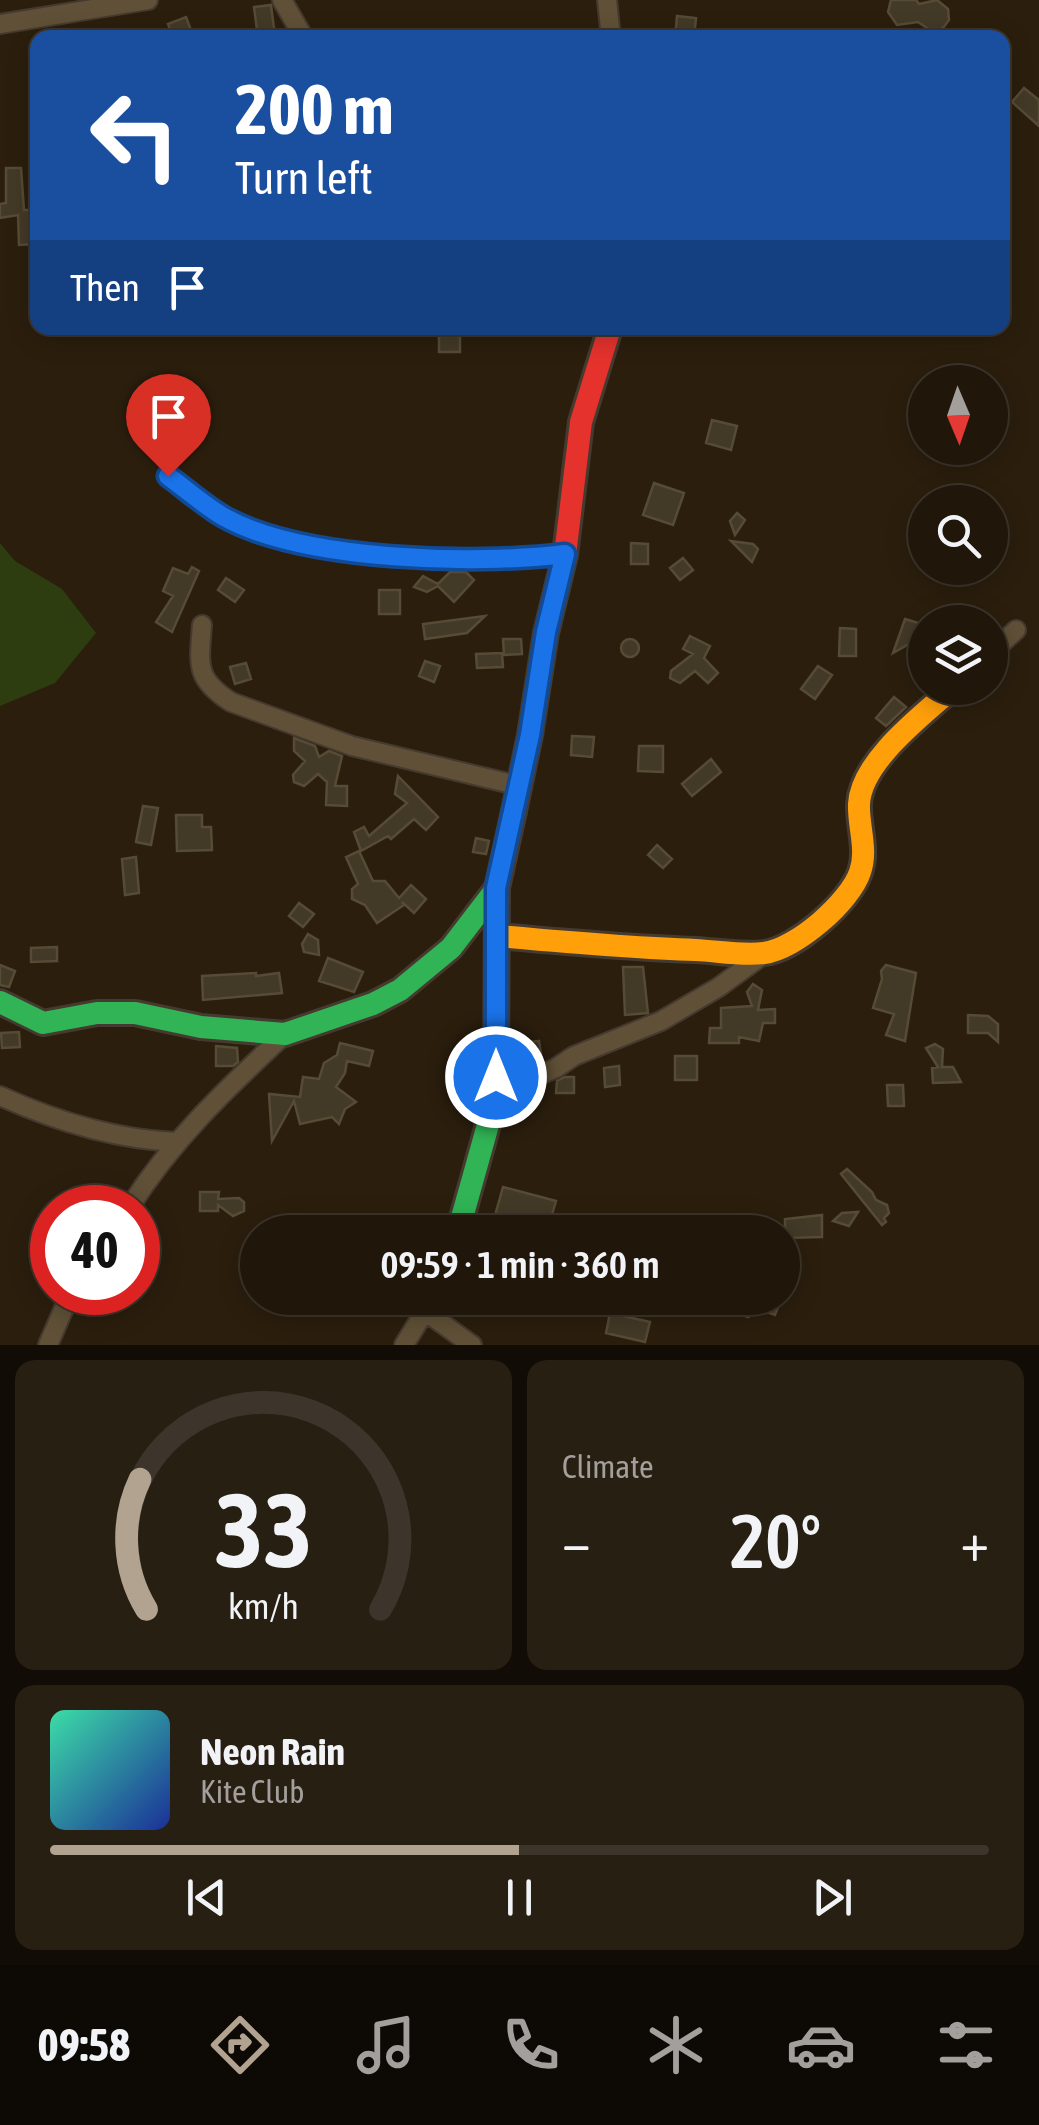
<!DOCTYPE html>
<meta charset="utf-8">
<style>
:root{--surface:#20160a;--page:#281f13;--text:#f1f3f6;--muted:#a29f9c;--line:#3d352b;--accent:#b2a290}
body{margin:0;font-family:"Asap Condensed",sans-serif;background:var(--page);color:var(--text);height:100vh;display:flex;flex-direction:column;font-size:38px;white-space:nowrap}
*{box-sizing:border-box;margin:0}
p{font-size:32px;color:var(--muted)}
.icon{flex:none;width:55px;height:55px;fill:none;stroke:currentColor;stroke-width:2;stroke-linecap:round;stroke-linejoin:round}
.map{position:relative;height:1345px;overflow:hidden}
.drawer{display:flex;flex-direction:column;gap:15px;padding:15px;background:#120c06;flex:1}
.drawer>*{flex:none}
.hud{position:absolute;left:30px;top:30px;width:980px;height:305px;border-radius:20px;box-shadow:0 5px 25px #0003,0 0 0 2px var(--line);background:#1a4fa0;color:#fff;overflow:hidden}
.needle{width:65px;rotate:178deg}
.buttons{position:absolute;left:908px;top:365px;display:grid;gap:20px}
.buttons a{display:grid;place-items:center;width:100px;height:100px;border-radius:50%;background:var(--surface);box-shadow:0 5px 25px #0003,0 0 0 2px var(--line);font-size:50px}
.speed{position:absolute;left:30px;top:1185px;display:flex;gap:20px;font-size:50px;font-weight:700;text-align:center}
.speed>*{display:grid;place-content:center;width:130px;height:130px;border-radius:50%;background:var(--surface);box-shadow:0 5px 25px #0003,0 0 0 2px var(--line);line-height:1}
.speed .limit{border:15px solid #d22;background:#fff;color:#111}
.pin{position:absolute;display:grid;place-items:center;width:85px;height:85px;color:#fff;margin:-102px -42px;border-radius:50% 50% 50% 0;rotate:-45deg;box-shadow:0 0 10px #0007}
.pin .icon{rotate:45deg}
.me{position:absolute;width:110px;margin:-55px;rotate:0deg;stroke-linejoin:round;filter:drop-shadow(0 0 8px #0008)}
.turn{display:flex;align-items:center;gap:35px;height:210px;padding:0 40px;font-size:45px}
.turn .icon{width:130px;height:130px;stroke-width:2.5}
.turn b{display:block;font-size:70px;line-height:85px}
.then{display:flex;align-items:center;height:95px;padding:0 40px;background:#0003;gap:20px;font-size:38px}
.big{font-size:75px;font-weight:600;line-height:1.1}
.drawer .tile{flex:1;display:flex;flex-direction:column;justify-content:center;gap:15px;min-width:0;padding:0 35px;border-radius:20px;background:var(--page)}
.drawer .dial{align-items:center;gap:0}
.dial svg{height:260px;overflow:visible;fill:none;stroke:var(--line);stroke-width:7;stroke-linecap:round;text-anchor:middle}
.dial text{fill:var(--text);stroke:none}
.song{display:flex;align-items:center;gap:30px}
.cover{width:120px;height:120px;border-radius:15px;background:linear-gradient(135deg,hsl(160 70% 55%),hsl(230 70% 35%))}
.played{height:10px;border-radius:5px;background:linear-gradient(90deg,var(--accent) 50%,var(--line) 50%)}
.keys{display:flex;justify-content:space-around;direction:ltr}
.heat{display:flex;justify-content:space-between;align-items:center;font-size:55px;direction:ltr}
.drawer .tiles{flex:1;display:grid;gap:15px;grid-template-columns:1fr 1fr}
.tile:last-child{grid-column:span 2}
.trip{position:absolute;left:240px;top:1215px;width:560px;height:100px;border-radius:50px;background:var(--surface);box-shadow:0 5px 25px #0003,0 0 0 2px var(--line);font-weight:600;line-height:100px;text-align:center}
.tab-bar{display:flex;height:160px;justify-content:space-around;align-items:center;background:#0d0904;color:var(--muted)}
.tab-bar .icon{width:70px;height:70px}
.tab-bar .current{color:var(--accent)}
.tab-bar b{font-size:45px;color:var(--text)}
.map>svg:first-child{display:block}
.green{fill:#2d3d0f}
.building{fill:#433927;stroke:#564b34;stroke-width:2.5}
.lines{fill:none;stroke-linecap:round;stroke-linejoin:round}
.street-casing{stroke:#453a2f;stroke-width:22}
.fast-casing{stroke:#453a2f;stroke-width:28}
.slow-casing{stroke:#453a2f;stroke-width:28}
.jam-casing{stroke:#453a2f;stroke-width:28}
.street{stroke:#605037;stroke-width:18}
.fast{stroke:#30b455;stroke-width:22}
.slow{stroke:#ff9f0a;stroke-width:22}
.jam{stroke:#e5322d;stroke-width:22}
.route-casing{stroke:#114b97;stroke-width:25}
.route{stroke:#1a73e8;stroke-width:18}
</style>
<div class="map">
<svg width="1039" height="1345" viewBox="0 0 1039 1345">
<rect width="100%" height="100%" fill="#2b1e0d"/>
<!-- green -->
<path class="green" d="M 0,543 L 15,561 L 62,589 L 96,633 L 55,683 L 0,706 Z"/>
<!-- building -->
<path class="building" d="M 891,0 L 916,0 L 919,4 L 937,0 L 948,9 L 949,20 L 943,28 L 933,32 L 918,22 L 897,25 L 888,12 Z
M 271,5 L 275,36 L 258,38 L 254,7 Z
M 677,16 L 696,18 L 694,38 L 675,38 Z
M 186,17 L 194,38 L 173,38 L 168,24 Z
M 1024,88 L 1039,100 L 1039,126 L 1012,102 Z
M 6,168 L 21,168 L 24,210 L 34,210 L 35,244 L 19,245 L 18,215 L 0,218 L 0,204 L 6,203 Z
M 439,336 L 460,336 L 460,352 L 439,352 Z
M 712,420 L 737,426 L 731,450 L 706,443 Z
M 654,483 L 684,493 L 673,525 L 643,515 Z
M 737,513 L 745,520 L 735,535 L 730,521 Z
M 731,541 L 753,544 L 758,549 L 752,562 Z
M 631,543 L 648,544 L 648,564 L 631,564 Z
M 683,558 L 693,570 L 680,580 L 670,568 Z
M 192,567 L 199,571 L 172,632 L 156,622 L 173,596 L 163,591 L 173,568 L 188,574 Z
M 450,572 L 466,572 L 474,580 L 454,602 L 438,586 L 427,592 L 414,587 L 423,576 L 438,584 Z
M 226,578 L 244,590 L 235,602 L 218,590 Z
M 379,590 L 400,590 L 400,614 L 379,614 Z
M 485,616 L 467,633 L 425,639 L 423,624 Z
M 905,619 L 925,625 L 925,643 L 918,650 L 909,644 L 893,653 Z
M 840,628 L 856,629 L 856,656 L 839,656 Z
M 690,636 L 710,646 L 704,658 L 718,673 L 708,683 L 695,671 L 680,683 L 670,678 L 671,671 L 693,654 L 683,649 Z
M 503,639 L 521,639 L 522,654 L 504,655 Z
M621 648a9 9 0 1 1 18 0a9 9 0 1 1-18 0Z
M 502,653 L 503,667 L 477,668 L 476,654 Z
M 425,661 L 440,666 L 434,682 L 419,676 Z
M 246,663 L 251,679 L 235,684 L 230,667 Z
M 818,666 L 832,675 L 815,699 L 801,689 Z
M 894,697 L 906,707 L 886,726 L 876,718 Z
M 572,736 L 594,737 L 592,757 L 571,755 Z
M 294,738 L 315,746 L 319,757 L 329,751 L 342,756 L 335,786 L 347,786 L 347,806 L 326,805 L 327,782 L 318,774 L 304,786 L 294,782 L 293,775 L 305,761 L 294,751 Z
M 639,746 L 663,746 L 663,772 L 638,771 Z
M 711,759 L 721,772 L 692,796 L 682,784 Z
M 398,776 L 438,817 L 426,830 L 414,819 L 391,839 L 388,836 L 361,851 L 354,832 L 364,827 L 369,836 L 407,803 L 395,794 Z
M 143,806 L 158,808 L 151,845 L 136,842 Z
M 176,815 L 202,815 L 202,827 L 211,827 L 212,850 L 177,851 Z
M 476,838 L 489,841 L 486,854 L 473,852 Z
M 657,845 L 672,859 L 663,868 L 648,855 Z
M 359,851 L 373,881 L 385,881 L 399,898 L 411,885 L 426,899 L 414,913 L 402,902 L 404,905 L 377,923 L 365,905 L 352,899 L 352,889 L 358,884 L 346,857 Z
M 136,857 L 139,893 L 125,895 L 122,859 Z
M 299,903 L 314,914 L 303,927 L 289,916 Z
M 308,934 L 318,940 L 319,955 L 304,952 L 302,944 Z
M 57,947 L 57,961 L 31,962 L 31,948 Z
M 328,958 L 363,972 L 354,992 L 319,981 Z
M 0,965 L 15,971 L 9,987 L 0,985 Z
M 886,965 L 916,973 L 905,1041 L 886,1035 L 894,1014 L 873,1008 L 882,979 L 881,971 Z
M 623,967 L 643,967 L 648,1013 L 625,1015 Z
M 256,973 L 256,976 L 279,973 L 282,993 L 203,1000 L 202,976 Z
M 753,984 L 762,990 L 758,1010 L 775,1009 L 775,1023 L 763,1023 L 759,1041 L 739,1037 L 739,1043 L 709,1043 L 710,1028 L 721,1028 L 721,1008 L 752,1006 L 747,992 Z
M 968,1015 L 988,1016 L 998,1024 L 998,1042 L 988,1033 L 968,1033 Z
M 19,1032 L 20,1047 L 2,1048 L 1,1033 Z
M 539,1041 L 542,1060 L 514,1066 L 514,1044 Z
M 340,1043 L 373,1051 L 369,1066 L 347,1061 L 345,1073 L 336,1087 L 356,1102 L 345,1109 L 339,1124 L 332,1117 L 300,1124 L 294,1101 L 272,1141 L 269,1094 L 300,1097 L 303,1077 L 319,1079 L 324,1063 L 337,1055 Z
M 935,1044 L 943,1049 L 942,1067 L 953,1067 L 961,1082 L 933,1083 L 932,1068 L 938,1067 L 926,1048 Z
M 216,1046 L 237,1048 L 238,1062 L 233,1066 L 216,1066 Z
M 675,1056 L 697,1056 L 697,1080 L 675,1080 Z
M 619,1066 L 620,1085 L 605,1087 L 604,1068 Z
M 565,1077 L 574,1077 L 574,1093 L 556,1093 L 557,1081 Z
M 887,1085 L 903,1085 L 904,1106 L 888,1106 Z
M 847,1169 L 872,1192 L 876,1200 L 887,1205 L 889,1213 L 884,1218 L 886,1222 L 882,1225 L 841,1174 Z
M 503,1187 L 556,1201 L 547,1232 L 494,1219 Z
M 200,1192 L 219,1192 L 218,1199 L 239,1198 L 244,1202 L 244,1211 L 233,1216 L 218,1205 L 218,1211 L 200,1211 Z
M 858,1212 L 849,1226 L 833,1221 L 842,1213 Z
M 822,1215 L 822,1237 L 785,1238 L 785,1219 Z
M 762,1298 L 780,1302 L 775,1315 L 759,1309 L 748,1317 L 740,1314 L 738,1307 L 741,1302 L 760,1303 Z
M 610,1313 L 650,1322 L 645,1342 L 606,1333 Z"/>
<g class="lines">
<defs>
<path id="street" d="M 282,0 L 304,38
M 607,0 L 611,38
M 0,24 L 148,0
M 169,477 C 187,490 205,506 224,517 C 303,561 476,565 565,555
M 202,625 C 199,665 195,679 231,702 L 352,746 L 520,786
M 990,654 L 1016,630
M 494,1095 L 556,1068 L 574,1056 L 661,1021 L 719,987 L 764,954
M 0,1096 C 55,1121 114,1139 175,1142
M 129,1208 C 172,1140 227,1088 285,1034
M 426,1312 L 472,1345
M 48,1345 L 71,1292
M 404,1345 L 433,1298"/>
<path id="fast" d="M 0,1002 L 43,1023 L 97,1013 L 135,1013 L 201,1027 L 285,1034 L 373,1004 L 400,990 L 451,948 L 497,888
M 458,1232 L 491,1114 L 496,1077 L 497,888 L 514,811"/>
<path id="slow" d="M 498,936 C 564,942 629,948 696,950 C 717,951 743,956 764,953 C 796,949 850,902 860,872 C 868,850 858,826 859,804 C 861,761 923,715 953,688"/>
<path id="jam" d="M 514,811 L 530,735 L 546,633 L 565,555 L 581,422 L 610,328"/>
</defs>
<!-- street casing -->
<use href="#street" class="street-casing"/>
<!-- fast casing -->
<use href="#fast" class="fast-casing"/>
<!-- slow casing -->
<use href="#slow" class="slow-casing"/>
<!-- jam casing -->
<use href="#jam" class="jam-casing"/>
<!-- street -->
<use href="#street" class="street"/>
<!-- fast -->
<use href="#fast" class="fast"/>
<!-- slow -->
<use href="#slow" class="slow"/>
<!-- jam -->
<use href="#jam" class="jam"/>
</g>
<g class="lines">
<defs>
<path id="route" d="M 168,476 C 187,490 205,506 224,517 C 303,561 476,565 565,554 L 546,632 L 530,735 L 496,888 L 496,1077"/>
</defs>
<!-- route casing -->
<use href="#route" class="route-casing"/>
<!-- route -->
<use href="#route" class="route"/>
</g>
</svg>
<div class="buttons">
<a><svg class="needle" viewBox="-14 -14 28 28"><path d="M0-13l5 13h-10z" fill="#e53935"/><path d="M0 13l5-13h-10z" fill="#a29f9c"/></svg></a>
<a><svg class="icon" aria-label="search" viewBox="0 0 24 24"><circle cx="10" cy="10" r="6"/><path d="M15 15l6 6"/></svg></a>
<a><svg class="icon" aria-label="layers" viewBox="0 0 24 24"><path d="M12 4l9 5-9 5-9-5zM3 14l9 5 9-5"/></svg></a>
</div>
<div class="speed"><div class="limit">40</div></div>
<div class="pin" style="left:168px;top:476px;background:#d93025"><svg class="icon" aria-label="arrive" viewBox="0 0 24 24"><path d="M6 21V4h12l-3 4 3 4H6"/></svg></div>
<svg class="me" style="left:496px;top:1077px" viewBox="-20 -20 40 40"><circle r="17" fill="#1a73e8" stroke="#fff" stroke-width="3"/><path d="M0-11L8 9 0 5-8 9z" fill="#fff"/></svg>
<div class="trip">09:59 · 1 min · 360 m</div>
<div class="hud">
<div class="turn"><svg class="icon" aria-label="left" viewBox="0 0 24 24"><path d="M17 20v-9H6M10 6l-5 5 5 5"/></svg><div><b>200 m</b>Turn left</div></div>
<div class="then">Then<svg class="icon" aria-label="arrive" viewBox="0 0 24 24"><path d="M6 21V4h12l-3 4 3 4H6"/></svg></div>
</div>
</div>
<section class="drawer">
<div class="tiles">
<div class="tile dial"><svg viewBox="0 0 100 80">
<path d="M14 69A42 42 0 1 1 86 69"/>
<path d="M14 69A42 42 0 0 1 12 29" stroke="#b2a290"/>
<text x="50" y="56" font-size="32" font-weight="700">33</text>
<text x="50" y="72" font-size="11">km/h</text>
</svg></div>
<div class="tile"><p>Climate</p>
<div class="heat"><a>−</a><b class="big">20°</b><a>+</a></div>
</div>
<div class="tile">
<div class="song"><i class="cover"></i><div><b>Neon Rain</b><p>Kite Club</p></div></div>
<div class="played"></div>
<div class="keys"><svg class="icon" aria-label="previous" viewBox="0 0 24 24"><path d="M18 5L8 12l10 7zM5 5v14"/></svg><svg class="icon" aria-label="pause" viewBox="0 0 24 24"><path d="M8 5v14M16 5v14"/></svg><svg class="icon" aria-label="next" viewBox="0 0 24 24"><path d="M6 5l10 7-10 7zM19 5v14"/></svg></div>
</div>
</div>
</section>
<nav class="tab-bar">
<b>09:58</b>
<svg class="icon current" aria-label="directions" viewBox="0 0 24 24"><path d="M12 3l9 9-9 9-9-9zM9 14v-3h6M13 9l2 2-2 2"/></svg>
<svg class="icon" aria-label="music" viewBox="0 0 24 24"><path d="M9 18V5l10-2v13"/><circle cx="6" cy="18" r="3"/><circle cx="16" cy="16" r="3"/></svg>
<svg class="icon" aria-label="phone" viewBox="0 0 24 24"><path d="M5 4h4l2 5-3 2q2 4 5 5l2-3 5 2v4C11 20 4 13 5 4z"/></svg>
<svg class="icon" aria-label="climate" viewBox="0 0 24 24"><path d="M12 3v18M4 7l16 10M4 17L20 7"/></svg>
<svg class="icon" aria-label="car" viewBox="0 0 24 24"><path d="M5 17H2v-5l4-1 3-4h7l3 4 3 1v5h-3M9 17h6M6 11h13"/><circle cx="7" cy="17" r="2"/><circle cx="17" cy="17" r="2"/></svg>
<svg class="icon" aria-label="filters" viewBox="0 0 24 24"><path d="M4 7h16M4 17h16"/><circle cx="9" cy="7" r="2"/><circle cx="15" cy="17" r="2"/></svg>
</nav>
